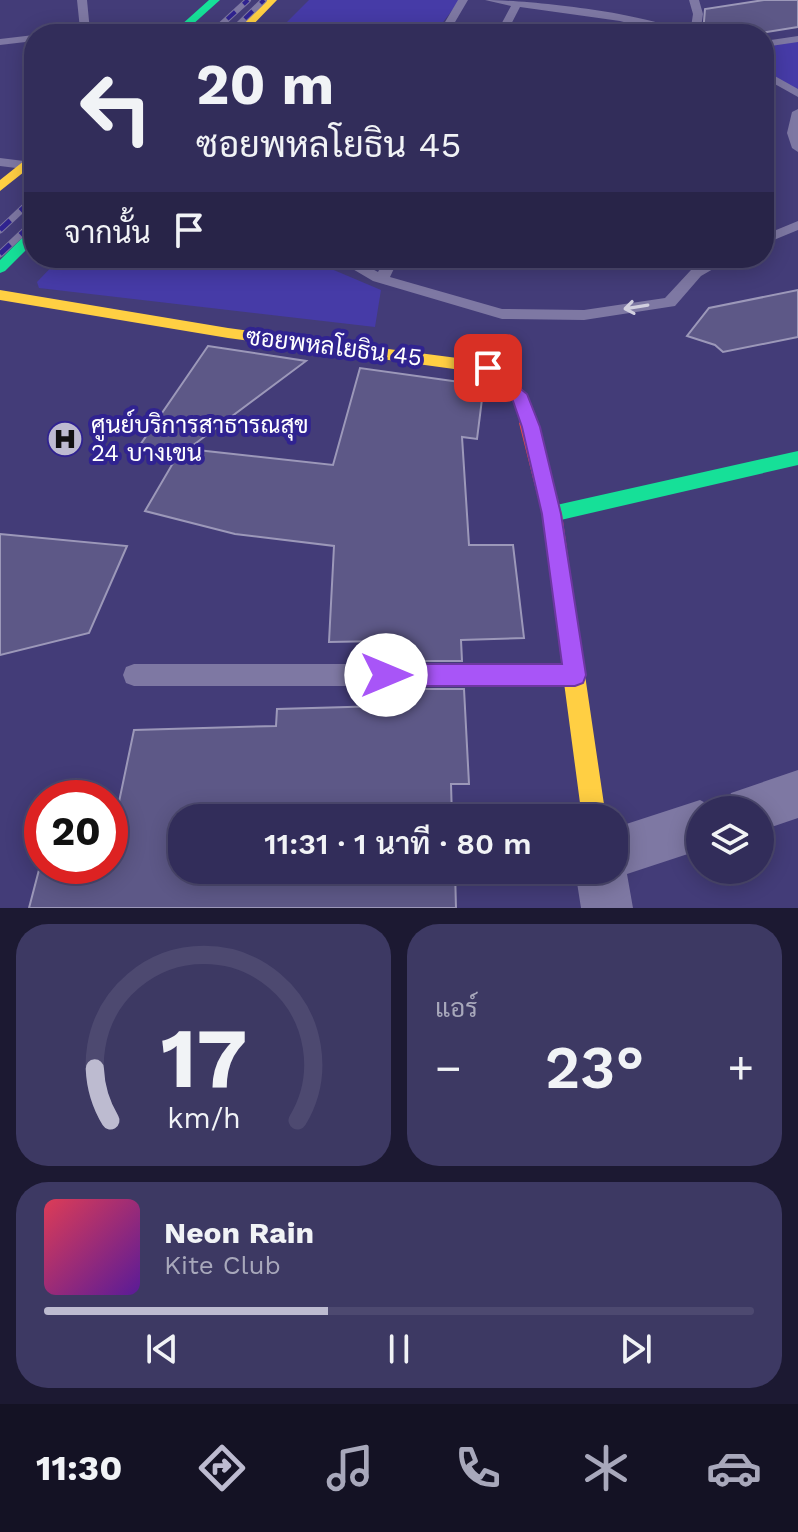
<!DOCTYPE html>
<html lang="th">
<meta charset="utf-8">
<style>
:root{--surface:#322d5a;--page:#3d3963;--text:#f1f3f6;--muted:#a8a8bb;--line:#4d4970;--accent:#bdbbd0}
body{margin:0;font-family:"Work Sans",Sarabun,sans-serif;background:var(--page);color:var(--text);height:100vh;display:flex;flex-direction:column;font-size:30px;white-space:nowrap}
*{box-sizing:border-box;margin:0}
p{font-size:26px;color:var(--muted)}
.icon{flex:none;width:44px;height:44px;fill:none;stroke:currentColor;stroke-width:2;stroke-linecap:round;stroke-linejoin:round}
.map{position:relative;height:908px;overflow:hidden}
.panel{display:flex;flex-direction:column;gap:16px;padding:16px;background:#1c1932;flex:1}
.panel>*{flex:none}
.top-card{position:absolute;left:24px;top:24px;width:750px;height:244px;border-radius:32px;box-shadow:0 4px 20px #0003,0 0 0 2px var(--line);background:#322d5a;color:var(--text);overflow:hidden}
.buttons{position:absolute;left:686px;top:796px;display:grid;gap:16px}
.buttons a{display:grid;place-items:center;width:88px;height:88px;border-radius:50%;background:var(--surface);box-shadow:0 4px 20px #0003,0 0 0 2px var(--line);font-size:40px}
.speed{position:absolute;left:24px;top:780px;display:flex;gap:16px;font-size:40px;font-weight:700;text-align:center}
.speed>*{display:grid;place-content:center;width:104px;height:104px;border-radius:50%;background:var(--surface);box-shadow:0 4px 20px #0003,0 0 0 2px var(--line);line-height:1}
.speed .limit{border:12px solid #d22;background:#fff;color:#111}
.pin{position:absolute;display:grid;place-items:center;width:68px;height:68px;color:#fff;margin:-34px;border-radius:16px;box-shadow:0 4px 12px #0006}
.me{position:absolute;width:88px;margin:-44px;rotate:90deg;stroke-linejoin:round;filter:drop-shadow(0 0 6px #0008)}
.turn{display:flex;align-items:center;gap:28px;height:168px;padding:0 40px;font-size:36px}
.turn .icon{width:104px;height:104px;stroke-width:2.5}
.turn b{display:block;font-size:56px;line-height:68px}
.then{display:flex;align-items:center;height:76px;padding:0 40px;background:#0003;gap:16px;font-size:30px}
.big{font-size:60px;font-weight:600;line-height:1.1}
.panel .card{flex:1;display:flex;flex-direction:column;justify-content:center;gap:12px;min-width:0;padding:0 28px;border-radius:32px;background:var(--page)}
.panel .dial{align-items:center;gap:0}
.dial svg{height:208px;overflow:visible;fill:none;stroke:var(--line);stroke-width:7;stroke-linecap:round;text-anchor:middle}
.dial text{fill:var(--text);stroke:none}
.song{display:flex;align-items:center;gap:24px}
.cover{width:96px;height:96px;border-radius:12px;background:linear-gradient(135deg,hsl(350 70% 55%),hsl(270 70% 35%))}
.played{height:8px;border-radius:4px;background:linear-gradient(90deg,var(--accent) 40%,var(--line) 40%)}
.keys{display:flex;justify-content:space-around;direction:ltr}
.heat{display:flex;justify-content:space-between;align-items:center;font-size:44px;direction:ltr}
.panel .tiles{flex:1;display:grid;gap:16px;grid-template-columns:1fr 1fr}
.card:last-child{grid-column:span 2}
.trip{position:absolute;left:168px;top:804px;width:460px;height:80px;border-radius:32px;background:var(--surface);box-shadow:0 4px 20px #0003,0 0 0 2px var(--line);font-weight:600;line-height:80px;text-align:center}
.tabs{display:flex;height:128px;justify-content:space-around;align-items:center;background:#141224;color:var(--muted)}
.tabs .icon{width:56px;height:56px}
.tabs .selected{color:var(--accent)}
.tabs b{font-size:36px;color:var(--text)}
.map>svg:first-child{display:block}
.green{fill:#463ba7}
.building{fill:#5d5887;stroke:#9c98b9;stroke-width:2}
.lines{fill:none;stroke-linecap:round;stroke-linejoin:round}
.lane{fill:#7e78a3;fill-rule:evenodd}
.street{fill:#7e78a3;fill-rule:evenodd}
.fast{fill:#16e098;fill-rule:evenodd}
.slow{fill:#ffcf43;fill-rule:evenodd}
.jam{fill:#f24e42;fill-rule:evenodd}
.rail-far1-casing{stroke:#7e78a3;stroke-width:6}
.rail-casing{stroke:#7e78a3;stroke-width:7}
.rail-far1{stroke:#302390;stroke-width:4;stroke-dasharray:11;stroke-linecap:butt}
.rail{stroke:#302390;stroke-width:5;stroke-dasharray:14;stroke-linecap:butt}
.oneway{stroke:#d2d0df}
.route{fill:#a855f7;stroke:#6d37a1;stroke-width:2}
.labels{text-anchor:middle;stroke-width:8;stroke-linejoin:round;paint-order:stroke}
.street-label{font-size:24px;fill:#fff;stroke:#302390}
.poi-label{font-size:24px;fill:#fff;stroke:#302390;text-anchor:start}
</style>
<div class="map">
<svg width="798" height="908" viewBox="0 0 798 908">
<rect width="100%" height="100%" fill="#433c78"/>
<!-- green -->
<path class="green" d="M 309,0 L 460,0 L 434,34 L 275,34 Z
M 798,39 L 798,94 L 764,73 L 764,44 Z
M 60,258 L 321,258 L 329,268 L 381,290 L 375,327 L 39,288 L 37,282 Z"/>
<!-- building -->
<path class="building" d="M 764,0 L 798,0 L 798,27 L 755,34 L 703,34 L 705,9 Z
M 798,290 L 798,337 L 723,352 L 715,345 L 687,336 L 709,308 Z
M 208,346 L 306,361 L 188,449 L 333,465 L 360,368 L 474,384 L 480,388 L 483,391 L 477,439 L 462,437 L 469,545 L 513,545 L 524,638 L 461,640 L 462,661 L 383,661 L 383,641 L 329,642 L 334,546 L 235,534 L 145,511 L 176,458 L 138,448 Z
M 0,534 L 127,546 L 89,633 L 0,655 Z
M 383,689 L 464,689 L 469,784 L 451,784 L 452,818 L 182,818 L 182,870 L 455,870 L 456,908 L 29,908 L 40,866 L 110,866 L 110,845 L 134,730 L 276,726 L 277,709 L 383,706 Z"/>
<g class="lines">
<!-- lane -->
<path class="lane" d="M 77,0 L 87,0 L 90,31 L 85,34 L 58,34 L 80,29 Z
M 458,0 L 468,0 L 448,34 L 438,34 Z
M 485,0 C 527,0 653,13 686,34 L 669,34 L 620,21 L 520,7 L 506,34 L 496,34 L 511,6 Z
M 689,0 L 699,0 L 703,14 L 700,34 L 690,34 L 693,14 Z
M 34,35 L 34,41 L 0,45 L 0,39 Z
M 798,36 L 798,42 L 764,47 L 764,41 Z
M 764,70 L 798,89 L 798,97 L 764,78 Z
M 798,109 L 798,152 L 792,148 L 787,133 L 792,112 Z
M 0,158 L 24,161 L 30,165 L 24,169 L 0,166 Z
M 798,221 L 798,230 L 764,244 L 764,235 Z
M 334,258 L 352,258 L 378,272 L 385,258 L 399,258 L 390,277 L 502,309 L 584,310 L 665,298 L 691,270 L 714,258 L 732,258 L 701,276 L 675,306 L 584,320 L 502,319 L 373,281 Z
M 134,664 L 572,664 L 580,667 L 583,675 L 580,683 L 572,686 L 134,686 L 126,683 L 123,675 L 126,667 Z"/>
<!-- street -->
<path class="street" d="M 798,770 L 798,818 L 760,831 L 760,810 L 723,810 L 731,793 Z
M 700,800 L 719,810 L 700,810 L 700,850 L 627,874 L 633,908 L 581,908 L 575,870 L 614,870 L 614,828 Z"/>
<!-- fast -->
<path class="fast" d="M 209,0 L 220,0 L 182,34 L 171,34 Z
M 34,230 L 34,242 L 5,271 L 0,273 L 0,260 L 29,231 Z
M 798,451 L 798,465 L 552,522 L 545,520 L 542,514 L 545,508 L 552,506 Z"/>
<!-- slow -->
<path class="slow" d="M 267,0 L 277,0 L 244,34 L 233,34 Z
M 34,153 L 34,164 L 0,191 L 0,180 Z
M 0,290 L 228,328 L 488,362 L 494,364 L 527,394 L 537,423 L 528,430 L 522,428 L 513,401 L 483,373 L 228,338 L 0,300 Z
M 574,664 L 582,667 L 585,675 L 606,818 L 582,818 L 563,675 L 566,667 Z"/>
<!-- jam -->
<path class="jam" d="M 528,416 L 537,423 L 562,514 L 585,675 L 582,683 L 574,686 L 566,683 L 563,675 L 542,514 L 519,423 Z"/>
<defs>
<path id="rail-far1" d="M 211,34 L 248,0
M 229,34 L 264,0"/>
<path id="rail" d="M 0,230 L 34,198
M 0,254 L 34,222"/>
</defs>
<!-- rail-far1 casing -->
<use href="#rail-far1" class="rail-far1-casing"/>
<!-- rail casing -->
<use href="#rail" class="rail-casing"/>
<!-- rail-far1 -->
<use href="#rail-far1" class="rail-far1"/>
<!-- rail -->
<use href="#rail" class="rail"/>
</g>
<!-- one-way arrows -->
<defs><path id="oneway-shaft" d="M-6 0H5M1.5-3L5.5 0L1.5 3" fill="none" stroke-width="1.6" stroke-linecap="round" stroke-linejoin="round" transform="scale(2)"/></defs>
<use class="oneway" href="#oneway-shaft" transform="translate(636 307) rotate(171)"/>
<!-- route -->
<path class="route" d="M 488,362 L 527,394 L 540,427 L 561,514 L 586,675 L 583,683 L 575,686 L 386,686 L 378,682 L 374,675 L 378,667 L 386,664 L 562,664 L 542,514 L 522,427 L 513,401 L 480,368 Z"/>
<!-- icons -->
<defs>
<symbol id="hospital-disc" viewBox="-11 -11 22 22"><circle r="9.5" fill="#bdbbd0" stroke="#302390"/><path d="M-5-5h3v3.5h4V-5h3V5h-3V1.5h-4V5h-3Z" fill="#111"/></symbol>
</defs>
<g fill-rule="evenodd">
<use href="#hospital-disc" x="45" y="419" width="40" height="40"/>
</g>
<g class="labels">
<!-- street labels -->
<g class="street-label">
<text transform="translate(334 347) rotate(7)" y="8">ซอยพหลโยธิน 45</text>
</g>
<!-- poi labels -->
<g class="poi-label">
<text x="91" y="433">ศูนย์บริการสาธารณสุข<tspan x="91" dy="28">24 บางเขน</tspan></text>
</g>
</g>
</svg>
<div class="buttons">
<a><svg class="icon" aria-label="layers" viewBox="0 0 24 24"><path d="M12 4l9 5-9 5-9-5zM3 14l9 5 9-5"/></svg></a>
</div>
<div class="speed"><div class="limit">20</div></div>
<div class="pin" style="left:488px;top:368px;background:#d93025"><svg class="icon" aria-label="arrive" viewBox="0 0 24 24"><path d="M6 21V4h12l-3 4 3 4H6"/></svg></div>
<svg class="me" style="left:386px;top:675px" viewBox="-20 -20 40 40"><circle r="19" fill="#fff"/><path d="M0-13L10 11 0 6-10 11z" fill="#a855f7"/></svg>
<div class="trip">11:31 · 1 นาที · 80 m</div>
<div class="top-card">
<div class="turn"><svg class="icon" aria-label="left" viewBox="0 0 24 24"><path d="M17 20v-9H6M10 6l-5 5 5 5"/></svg><div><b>20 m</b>ซอยพหลโยธิน 45</div></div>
<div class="then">จากนั้น<svg class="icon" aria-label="arrive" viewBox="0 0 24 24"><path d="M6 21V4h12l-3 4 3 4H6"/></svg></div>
</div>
</div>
<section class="panel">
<div class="tiles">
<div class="card dial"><svg viewBox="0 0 100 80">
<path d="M14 69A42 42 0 1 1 86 69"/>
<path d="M14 69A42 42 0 0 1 8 49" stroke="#bdbbd0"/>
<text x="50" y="56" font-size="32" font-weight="700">17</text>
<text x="50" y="72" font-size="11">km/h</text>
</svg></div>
<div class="card"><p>แอร์</p>
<div class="heat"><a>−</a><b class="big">23°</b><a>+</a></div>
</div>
<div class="card">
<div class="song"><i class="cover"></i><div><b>Neon Rain</b><p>Kite Club</p></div></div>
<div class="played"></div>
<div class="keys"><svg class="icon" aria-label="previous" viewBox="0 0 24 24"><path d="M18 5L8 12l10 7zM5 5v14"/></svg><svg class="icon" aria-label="pause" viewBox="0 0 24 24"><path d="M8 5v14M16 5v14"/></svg><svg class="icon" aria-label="next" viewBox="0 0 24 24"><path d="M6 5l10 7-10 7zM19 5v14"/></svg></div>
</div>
</div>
</section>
<nav class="tabs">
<b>11:30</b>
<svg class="icon selected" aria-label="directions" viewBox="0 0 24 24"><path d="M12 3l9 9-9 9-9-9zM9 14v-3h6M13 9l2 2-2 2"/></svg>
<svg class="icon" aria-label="music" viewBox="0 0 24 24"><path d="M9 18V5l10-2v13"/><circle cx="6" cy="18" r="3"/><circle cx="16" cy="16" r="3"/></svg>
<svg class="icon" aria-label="phone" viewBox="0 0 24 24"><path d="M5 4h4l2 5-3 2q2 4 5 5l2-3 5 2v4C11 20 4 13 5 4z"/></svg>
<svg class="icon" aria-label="climate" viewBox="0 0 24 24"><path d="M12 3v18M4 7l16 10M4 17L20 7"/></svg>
<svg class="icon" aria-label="car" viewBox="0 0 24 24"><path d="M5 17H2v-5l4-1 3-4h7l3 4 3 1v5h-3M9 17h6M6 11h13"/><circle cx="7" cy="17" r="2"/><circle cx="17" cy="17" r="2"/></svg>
</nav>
